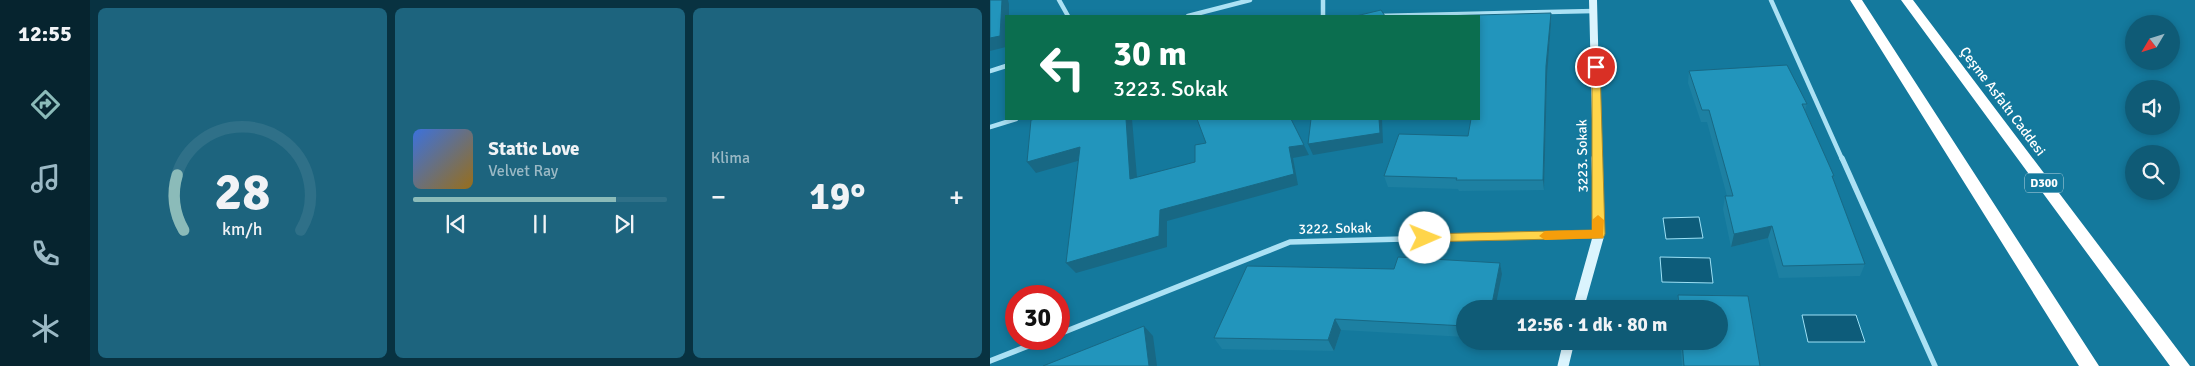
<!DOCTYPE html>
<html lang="tr">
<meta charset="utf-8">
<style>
:root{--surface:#0f5b76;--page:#1d647e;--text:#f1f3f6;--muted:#9bb9c5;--line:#2f7088;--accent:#8bbbb9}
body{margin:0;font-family:Signika,sans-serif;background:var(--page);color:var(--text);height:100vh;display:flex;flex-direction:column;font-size:19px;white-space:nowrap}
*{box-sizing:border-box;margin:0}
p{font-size:16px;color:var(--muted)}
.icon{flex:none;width:28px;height:28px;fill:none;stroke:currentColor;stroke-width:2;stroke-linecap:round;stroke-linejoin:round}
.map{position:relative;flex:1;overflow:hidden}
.details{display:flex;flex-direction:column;gap:8px;padding:8px;background:#083241;width:900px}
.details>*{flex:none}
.hud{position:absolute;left:15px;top:15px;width:475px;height:105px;border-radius:0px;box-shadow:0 2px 8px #0003;background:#0b6e4f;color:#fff;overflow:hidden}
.needle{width:32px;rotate:232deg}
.fabs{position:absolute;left:1135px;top:15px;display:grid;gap:10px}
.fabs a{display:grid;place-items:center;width:55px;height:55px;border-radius:50%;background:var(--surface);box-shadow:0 2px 8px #0003;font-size:25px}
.speed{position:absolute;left:15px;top:285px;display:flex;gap:10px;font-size:25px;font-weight:700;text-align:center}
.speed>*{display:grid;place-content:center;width:65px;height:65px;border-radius:50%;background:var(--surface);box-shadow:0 2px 8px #0003;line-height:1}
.speed .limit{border:8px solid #d22;background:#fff;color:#111}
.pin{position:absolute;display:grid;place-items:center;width:42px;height:42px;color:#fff;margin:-21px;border:2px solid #fff;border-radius:50%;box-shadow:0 1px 5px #0007}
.me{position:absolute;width:55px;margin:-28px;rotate:89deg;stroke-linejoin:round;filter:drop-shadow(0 0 4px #0008)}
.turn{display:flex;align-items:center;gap:18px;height:105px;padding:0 25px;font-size:22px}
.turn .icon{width:65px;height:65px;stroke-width:2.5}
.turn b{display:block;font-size:35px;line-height:42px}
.big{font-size:38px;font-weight:800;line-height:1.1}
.details .tile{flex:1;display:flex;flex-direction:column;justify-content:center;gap:8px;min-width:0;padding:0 18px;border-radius:8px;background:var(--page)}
.details .dial{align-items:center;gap:0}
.dial svg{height:130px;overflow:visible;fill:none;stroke:var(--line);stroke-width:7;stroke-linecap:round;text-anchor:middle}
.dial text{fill:var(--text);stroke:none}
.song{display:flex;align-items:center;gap:15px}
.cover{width:60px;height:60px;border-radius:8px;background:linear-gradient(135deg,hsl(220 70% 55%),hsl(40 70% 35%))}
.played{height:5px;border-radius:2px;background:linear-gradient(90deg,var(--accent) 80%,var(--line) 80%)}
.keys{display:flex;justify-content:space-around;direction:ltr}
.heat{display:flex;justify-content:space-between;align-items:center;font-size:28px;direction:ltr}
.details .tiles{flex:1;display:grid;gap:8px;grid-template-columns:repeat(3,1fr)}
.trip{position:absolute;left:466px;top:300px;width:272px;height:50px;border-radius:25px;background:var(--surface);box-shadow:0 2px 8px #0003;font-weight:800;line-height:50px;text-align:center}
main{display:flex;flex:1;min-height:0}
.tab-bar{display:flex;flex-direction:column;width:90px;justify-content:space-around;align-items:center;background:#06242f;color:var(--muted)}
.tab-bar .icon{width:35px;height:35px}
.tab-bar .selected{color:var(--accent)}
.tab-bar b{font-size:22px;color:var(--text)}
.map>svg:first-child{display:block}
.water{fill:#0d5c7a;stroke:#9de1f6}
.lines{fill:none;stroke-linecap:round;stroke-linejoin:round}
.street-far1{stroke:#abe1f4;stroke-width:4.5}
.street{stroke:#abe1f4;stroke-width:5.5}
.secondary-far1{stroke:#dbf4fd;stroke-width:8}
.secondary{stroke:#dbf4fd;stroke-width:11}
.highway{fill:#fff;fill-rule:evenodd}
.wall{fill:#1d80a2}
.shaded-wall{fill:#186884}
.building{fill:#2295bc;stroke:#186884}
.route{fill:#ffd54a;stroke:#a68a30}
.slow{fill:#f59e0b}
.labels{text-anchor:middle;stroke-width:5;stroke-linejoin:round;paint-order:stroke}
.shield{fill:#14799d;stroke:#b8d7e2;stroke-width:1}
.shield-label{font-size:12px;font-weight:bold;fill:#fff}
.street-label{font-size:14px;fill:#fff;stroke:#14799d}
</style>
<main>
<nav class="tab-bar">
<b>12:55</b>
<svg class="icon selected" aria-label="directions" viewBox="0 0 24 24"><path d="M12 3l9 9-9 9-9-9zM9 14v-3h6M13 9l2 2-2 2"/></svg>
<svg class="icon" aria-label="music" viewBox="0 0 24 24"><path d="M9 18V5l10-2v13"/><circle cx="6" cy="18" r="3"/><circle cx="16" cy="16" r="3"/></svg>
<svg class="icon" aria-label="phone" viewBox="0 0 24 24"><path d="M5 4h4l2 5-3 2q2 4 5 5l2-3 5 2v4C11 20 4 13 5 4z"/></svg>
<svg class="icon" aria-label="climate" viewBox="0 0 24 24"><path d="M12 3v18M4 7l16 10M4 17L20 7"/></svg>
</nav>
<section class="details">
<div class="tiles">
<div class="tile dial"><svg viewBox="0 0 100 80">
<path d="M14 69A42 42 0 1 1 86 69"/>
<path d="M14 69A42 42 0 0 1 10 35" stroke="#8bbbb9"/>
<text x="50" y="56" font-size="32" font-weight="700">28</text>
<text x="50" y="72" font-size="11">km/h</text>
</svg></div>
<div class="tile">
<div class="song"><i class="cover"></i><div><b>Static Love</b><p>Velvet Ray</p></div></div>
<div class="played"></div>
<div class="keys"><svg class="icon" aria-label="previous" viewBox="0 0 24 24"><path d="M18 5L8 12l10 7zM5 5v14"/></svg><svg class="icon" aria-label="pause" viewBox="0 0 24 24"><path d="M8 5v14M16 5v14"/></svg><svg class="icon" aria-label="next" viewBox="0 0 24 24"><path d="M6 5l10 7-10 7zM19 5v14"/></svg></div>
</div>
<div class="tile"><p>Klima</p>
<div class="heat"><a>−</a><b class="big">19°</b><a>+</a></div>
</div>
</div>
</section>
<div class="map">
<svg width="1205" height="366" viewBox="0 0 1205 366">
<rect width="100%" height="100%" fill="#14799d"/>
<!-- water -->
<path class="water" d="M 709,217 L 713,238 L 676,239 L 673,218 Z
M 670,257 L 720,258 L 723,283 L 672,282 Z
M 812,315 L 866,315 L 875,342 L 818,342 Z"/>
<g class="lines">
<!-- street-far1 -->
<path class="street-far1" d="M 69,0 L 78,16
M 333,0 L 333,16
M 781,0 L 852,159
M 198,16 L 260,0
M 387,16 L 604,11
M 0,71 L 16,66
M 0,127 L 26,119"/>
<!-- street -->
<path class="street" d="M 852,158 L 945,366
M 69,334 L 300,242 L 608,234
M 0,361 L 56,339"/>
<!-- secondary-far1 -->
<path class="secondary-far1" d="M 603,0 L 607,159"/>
<!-- secondary -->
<path class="secondary" d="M 588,309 L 609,234 L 607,158
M 573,366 L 579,341"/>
<!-- highway -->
<path class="highway" d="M 860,0 L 872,0 L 1109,366 L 1089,366 Z
M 911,0 L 923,0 L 1200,366 L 1180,366 Z"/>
</g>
<!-- wall -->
<path class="wall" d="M 561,13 L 561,23 L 557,76 L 554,190 L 469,191 L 468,189 L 398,187 L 394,176 L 478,136 Z
M 699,71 L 817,104 L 815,110 L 844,176 L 843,179 L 875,264 L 870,276 L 789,278 L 778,238 L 741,247 L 733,209 L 735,196 L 737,196 L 717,122 L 711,122 L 698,83 Z
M 510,263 L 512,274 L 475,309 L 475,337 L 351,330 L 344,351 L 232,349 L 224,338 L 404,269 Z
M 688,295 L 758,296 L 770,366 L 692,366 L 690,341 L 730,341 L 730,309 L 687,309 L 686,305 Z"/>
<!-- shaded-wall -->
<path class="shaded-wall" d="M 12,0 L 18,0 L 19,4 L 19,16 L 16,16 L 16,47 L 0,51 L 0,38 Z
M 561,13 L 561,23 L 557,76 L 554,190 L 553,180 L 556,66 Z
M 136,119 L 142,119 L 148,189 L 140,179 Z
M 389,119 L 392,119 L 393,143 L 323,155 L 318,144 Z
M 314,145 L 319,155 L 303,158 L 308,185 L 177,221 L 177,247 L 86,273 L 76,263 L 170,210 L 299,147 Z
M 90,147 L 98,158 L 46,173 L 37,162 Z
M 782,226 L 778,238 L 741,247 L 744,234 Z
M 510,263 L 512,274 L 505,309 L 501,309 Z
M 345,319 L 351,330 L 344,351 L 338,340 Z
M 154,326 L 163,336 L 167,366 L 159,366 Z"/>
<!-- building -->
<path class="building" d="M 0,0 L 12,0 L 10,36 L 0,38 Z
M 391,10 L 395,16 L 366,16 Z
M 561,13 L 556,66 L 553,180 L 466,180 L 467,178 L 394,176 L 409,134 L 478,136 L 481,119 L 489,119 L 489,16 L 449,16 Z
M 797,65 L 817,104 L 812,104 L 844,176 L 842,176 L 875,264 L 793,266 L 782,226 L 744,234 L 735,196 L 743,196 L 719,110 L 712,110 L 699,71 Z
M 46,119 L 136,119 L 140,179 L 205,162 L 205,145 L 216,143 L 207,119 L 301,119 L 314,145 L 299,147 L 304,174 L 170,210 L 169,236 L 76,263 L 90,147 L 37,162 L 41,120 Z
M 321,119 L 389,119 L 390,133 L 318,144 Z
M 408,257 L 510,263 L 501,309 L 475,309 L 475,326 L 345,319 L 338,340 L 224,338 L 257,266 L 404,269 Z
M 688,295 L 758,296 L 770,366 L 694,366 L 692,341 L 730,341 L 730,309 L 689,309 Z
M 154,326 L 159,366 L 53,366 Z"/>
<!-- route -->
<path class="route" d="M 602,65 L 610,67 L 615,234 L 613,238 L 431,242 L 429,238 L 431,235 L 435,234 L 602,230 Z"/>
<!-- slow -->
<path class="slow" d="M 608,215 L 614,220 L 613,238 L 555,240 L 549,236 L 555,231 L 602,230 L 602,220 Z"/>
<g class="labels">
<!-- shield labels -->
<rect class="shield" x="1035" y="173.5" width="38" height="19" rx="4"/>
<g class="shield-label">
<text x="1054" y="187">D300</text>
</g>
<!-- street labels -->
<g class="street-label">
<text transform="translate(1013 101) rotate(53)" y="5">Çeşme Asfaltı Caddesi</text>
<text transform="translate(592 156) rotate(-91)" y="5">3223. Sokak</text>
<text transform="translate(345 228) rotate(-1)" y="5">3222. Sokak</text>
</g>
</g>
</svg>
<div class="fabs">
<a><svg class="needle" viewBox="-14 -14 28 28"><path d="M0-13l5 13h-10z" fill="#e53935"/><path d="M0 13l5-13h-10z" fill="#9bb9c5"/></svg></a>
<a><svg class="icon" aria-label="sound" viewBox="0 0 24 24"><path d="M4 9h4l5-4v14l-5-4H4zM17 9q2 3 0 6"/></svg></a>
<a><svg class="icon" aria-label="search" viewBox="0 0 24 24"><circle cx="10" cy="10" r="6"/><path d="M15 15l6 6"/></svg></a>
</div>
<div class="speed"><div class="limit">30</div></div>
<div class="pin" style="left:606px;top:67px;background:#d93025"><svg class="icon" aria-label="arrive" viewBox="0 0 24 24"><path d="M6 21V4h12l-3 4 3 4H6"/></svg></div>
<svg class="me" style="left:435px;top:238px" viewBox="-20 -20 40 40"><circle r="19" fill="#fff"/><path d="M0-13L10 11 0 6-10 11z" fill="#ffd54a"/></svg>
<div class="trip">12:56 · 1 dk · 80 m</div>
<div class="hud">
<div class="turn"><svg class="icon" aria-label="left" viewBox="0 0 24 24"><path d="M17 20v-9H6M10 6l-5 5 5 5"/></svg><div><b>30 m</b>3223. Sokak</div></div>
</div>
</div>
</main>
